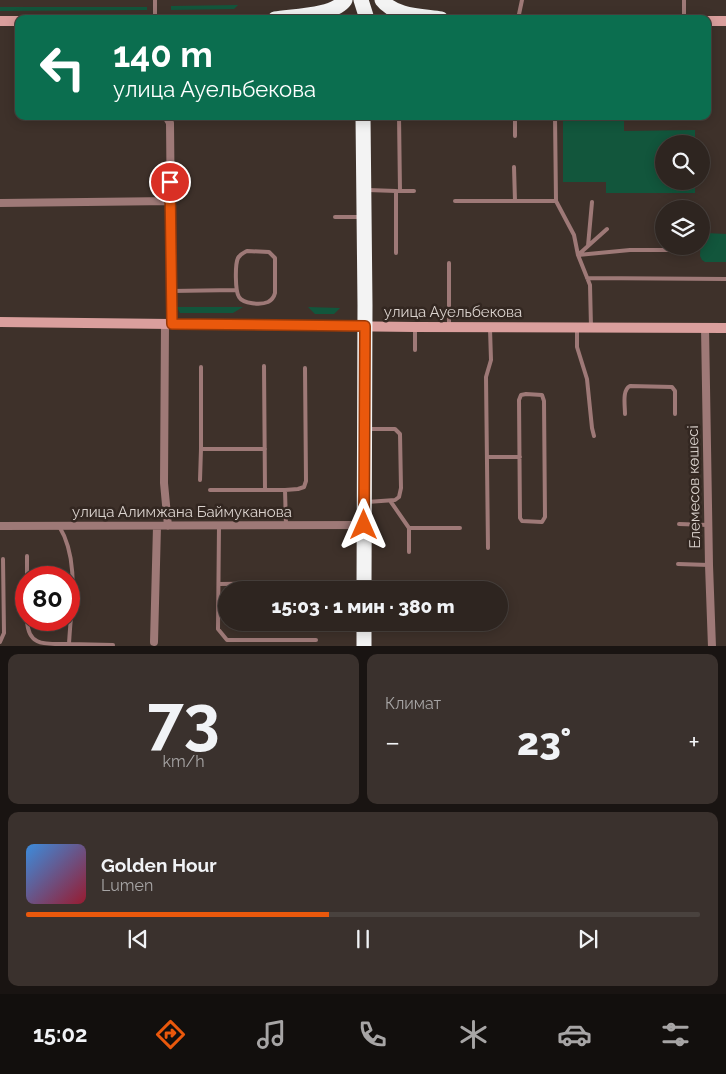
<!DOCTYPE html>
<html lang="ru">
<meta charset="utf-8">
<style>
:root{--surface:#2e2520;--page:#3a312d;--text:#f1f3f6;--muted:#a7a5a5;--line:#49423e;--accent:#ea580c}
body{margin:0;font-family:Raleway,sans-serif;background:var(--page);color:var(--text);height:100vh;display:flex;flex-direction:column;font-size:19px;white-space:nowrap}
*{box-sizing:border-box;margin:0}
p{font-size:16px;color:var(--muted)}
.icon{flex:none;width:28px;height:28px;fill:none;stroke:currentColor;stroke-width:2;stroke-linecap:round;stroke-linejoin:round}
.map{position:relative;height:646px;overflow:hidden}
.side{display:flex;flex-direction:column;gap:8px;padding:8px;background:#191412;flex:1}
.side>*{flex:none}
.guide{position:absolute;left:15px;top:15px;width:696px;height:105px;border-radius:10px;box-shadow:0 2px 12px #0003,0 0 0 1px var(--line);background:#0b6e4f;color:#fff;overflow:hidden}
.buttons{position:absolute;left:655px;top:135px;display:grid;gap:10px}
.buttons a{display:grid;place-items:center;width:55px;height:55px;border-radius:50%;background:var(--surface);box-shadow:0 2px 12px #0003,0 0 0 1px var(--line);font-size:25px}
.speed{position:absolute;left:15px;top:566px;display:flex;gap:10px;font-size:25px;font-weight:700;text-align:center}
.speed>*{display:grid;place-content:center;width:65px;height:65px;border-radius:50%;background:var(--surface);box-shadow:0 2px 12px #0003,0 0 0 1px var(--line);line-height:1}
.speed .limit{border:8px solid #d22;background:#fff;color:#111}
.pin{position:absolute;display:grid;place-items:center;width:42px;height:42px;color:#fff;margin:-21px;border:2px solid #fff;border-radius:50%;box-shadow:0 1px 5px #0007}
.me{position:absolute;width:55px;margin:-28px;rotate:0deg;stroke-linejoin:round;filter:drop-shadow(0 0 4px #0008)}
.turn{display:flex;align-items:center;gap:18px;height:105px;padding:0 15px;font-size:22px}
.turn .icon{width:65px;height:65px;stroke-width:2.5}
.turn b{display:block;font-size:35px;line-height:42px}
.big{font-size:38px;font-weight:800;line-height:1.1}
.side .widget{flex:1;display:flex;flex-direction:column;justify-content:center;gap:8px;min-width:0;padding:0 18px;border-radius:10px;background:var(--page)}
.side .dial{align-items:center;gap:0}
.dial b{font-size:65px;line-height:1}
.song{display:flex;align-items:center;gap:15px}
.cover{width:60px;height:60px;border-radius:8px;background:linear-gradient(135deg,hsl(210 70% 55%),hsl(350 70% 35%))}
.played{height:5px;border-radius:2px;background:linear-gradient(90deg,var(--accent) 45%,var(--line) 45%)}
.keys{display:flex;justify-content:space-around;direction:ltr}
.heat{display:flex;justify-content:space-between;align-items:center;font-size:28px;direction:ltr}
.side .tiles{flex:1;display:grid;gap:8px;grid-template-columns:1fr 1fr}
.widget:last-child{grid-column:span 2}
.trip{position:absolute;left:218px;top:581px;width:290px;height:50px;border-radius:25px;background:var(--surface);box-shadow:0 2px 12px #0003,0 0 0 1px var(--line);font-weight:800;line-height:50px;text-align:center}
.tabs{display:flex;height:80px;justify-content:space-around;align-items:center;background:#120f0d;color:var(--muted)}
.tabs .icon{width:35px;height:35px}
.tabs .on{color:var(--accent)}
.tabs b{font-size:22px;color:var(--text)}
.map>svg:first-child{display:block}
.green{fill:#12563c}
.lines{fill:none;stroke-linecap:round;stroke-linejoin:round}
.lane{stroke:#9e7977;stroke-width:4}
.street{stroke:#9e7977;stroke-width:8}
.secondary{stroke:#da9f9d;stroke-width:10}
.highway{stroke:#f3f3f3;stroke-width:15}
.route-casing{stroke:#983908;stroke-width:12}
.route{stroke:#ea580c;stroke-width:9}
.labels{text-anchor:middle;stroke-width:5;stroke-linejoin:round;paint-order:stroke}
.street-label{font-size:15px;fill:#dbd3ce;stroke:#332721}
</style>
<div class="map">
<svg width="726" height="647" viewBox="0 0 726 647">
<rect width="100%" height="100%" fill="#3e312a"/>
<!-- green -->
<path class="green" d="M 238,5 L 234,9 L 171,10 L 171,6 Z
M 0,7 L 147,7 L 147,10 L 0,11 Z
M 563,116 L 624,116 L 624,131 L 695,130 L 695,144 L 664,144 L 664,181 L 695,181 L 695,193 L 606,193 L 606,182 L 563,182 Z
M 706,233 L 726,234 L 726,262 L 705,262 L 702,260 L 700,256 L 701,237 Z
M 177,307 L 243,307 L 233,313 L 180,313 Z
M 308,307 L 340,308 L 334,314 L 315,314 Z"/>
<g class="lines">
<!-- lane -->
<path class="lane" d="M 155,0 L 155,19
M 684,0 L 684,19
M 518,19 L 522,0
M 399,116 L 400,191
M 555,116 L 556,201
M 515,136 L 515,116
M 514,167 L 515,201
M 368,190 L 396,191 L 396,253
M 398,191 L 414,191
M 455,201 L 556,201 L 574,235 L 578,255 L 590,285 L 591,327
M 592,202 L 588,246 L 578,255 L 630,250 L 675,250
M 335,217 L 361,217
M 588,246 L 607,229
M 247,251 L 269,252 L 275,258 L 275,293 C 274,297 272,300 268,302 C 261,305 243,304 239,297 C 235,291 235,264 238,258 C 240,254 243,253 247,251 Z
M 449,263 L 449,327
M 587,278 L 726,279
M 171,291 L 236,290
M 415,329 L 415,350
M 577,329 L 577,347 L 587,379 L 592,428 L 594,436
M 264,366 L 265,490
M 201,367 L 201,449 L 265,449
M 526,394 L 542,395 L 544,401 L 545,517 L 542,522 L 522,521 L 520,518 L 519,400 L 521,395 Z
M 625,414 C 625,405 622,390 630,386 L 672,387 L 675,391 L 675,414
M 487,457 L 520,457
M 200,480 L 201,449
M 210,490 L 285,490
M 367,502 L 395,500 L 399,497 L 401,488 L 400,434 L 395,429 L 369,429
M 391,502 L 409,528 L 409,552
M 679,524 L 708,525
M 286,525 L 285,490 L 298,489 L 304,487 L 306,481 L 305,368
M 219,526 L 218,629 L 227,640 L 316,640
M 409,528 L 460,528
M 488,548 L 486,377 L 491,360 L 490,329
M 27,556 L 27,578
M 678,564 L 709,565
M 219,584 L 287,583 L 293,590
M 27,620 C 28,647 45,644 69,644 C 71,605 80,560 59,526
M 0,642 L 4,633 L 3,559
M 69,644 L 113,645"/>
<!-- street -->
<path class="street" d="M 166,116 L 170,123 L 172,324
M 0,203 L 171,201
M 165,323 L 164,483 L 168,526
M 705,327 L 709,565 L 712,647
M 0,526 L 364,525
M 154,642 L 157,526"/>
<!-- secondary -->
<path class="secondary" d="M 0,21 L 19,21
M 708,21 L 726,21
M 0,322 L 414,327 L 726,328"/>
<!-- highway -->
<path class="highway" d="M 361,0 L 367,19
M 382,0 C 394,16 422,16 441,19
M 275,19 C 294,16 334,16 345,0
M 363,116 L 365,305 L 364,590
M 364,647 L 364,622"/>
</g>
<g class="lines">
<defs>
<path id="route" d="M 170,182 L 172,324 L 365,326 L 364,525"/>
</defs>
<!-- route casing -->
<use href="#route" class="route-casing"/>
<!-- route -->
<use href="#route" class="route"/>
</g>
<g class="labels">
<!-- street labels -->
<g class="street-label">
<text x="453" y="317">улица Ауельбекова</text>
<text transform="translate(694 487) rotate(-91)" y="5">Елемесов көшесі</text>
<text x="182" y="517">улица Алимжана Баймуканова</text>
</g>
</g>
</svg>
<div class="buttons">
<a><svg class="icon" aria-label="search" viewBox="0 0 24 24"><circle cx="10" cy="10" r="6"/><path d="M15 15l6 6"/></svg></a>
<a><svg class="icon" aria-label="layers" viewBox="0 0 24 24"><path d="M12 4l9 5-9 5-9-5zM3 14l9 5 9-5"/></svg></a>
</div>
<div class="speed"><div class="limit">80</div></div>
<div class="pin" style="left:170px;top:182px;background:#d93025"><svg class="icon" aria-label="arrive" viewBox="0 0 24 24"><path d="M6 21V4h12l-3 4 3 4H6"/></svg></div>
<svg class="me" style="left:364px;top:525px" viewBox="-20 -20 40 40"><path d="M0-17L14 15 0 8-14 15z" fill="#ea580c" stroke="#fff" stroke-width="4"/></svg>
<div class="trip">15:03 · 1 мин · 380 m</div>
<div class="guide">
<div class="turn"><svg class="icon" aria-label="left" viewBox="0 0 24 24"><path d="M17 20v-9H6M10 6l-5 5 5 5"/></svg><div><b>140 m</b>улица Ауельбекова</div></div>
</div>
</div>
<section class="side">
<div class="tiles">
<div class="widget dial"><b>73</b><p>km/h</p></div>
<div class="widget"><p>Климат</p>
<div class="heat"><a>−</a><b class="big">23°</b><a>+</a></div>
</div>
<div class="widget">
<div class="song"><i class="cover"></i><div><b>Golden Hour</b><p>Lumen</p></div></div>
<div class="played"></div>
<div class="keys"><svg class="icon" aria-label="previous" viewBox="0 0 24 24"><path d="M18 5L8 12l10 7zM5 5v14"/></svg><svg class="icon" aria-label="pause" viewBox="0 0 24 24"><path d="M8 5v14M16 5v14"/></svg><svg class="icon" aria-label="next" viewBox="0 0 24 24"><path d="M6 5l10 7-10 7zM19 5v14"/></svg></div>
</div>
</div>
</section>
<nav class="tabs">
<b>15:02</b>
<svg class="icon on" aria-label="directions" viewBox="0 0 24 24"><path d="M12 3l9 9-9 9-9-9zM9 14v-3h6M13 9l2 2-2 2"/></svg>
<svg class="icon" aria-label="music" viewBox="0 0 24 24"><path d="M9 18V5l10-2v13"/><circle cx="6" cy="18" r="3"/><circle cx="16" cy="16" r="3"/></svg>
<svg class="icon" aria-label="phone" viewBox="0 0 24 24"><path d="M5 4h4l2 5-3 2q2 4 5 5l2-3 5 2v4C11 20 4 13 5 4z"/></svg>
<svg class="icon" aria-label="climate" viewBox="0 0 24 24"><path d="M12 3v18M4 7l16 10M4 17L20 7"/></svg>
<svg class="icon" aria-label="car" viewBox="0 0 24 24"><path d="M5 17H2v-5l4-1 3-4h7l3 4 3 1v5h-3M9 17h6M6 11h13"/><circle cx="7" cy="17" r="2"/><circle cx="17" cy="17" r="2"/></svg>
<svg class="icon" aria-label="filters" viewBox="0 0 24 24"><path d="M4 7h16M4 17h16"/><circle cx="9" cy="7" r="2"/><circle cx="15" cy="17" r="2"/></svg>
</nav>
